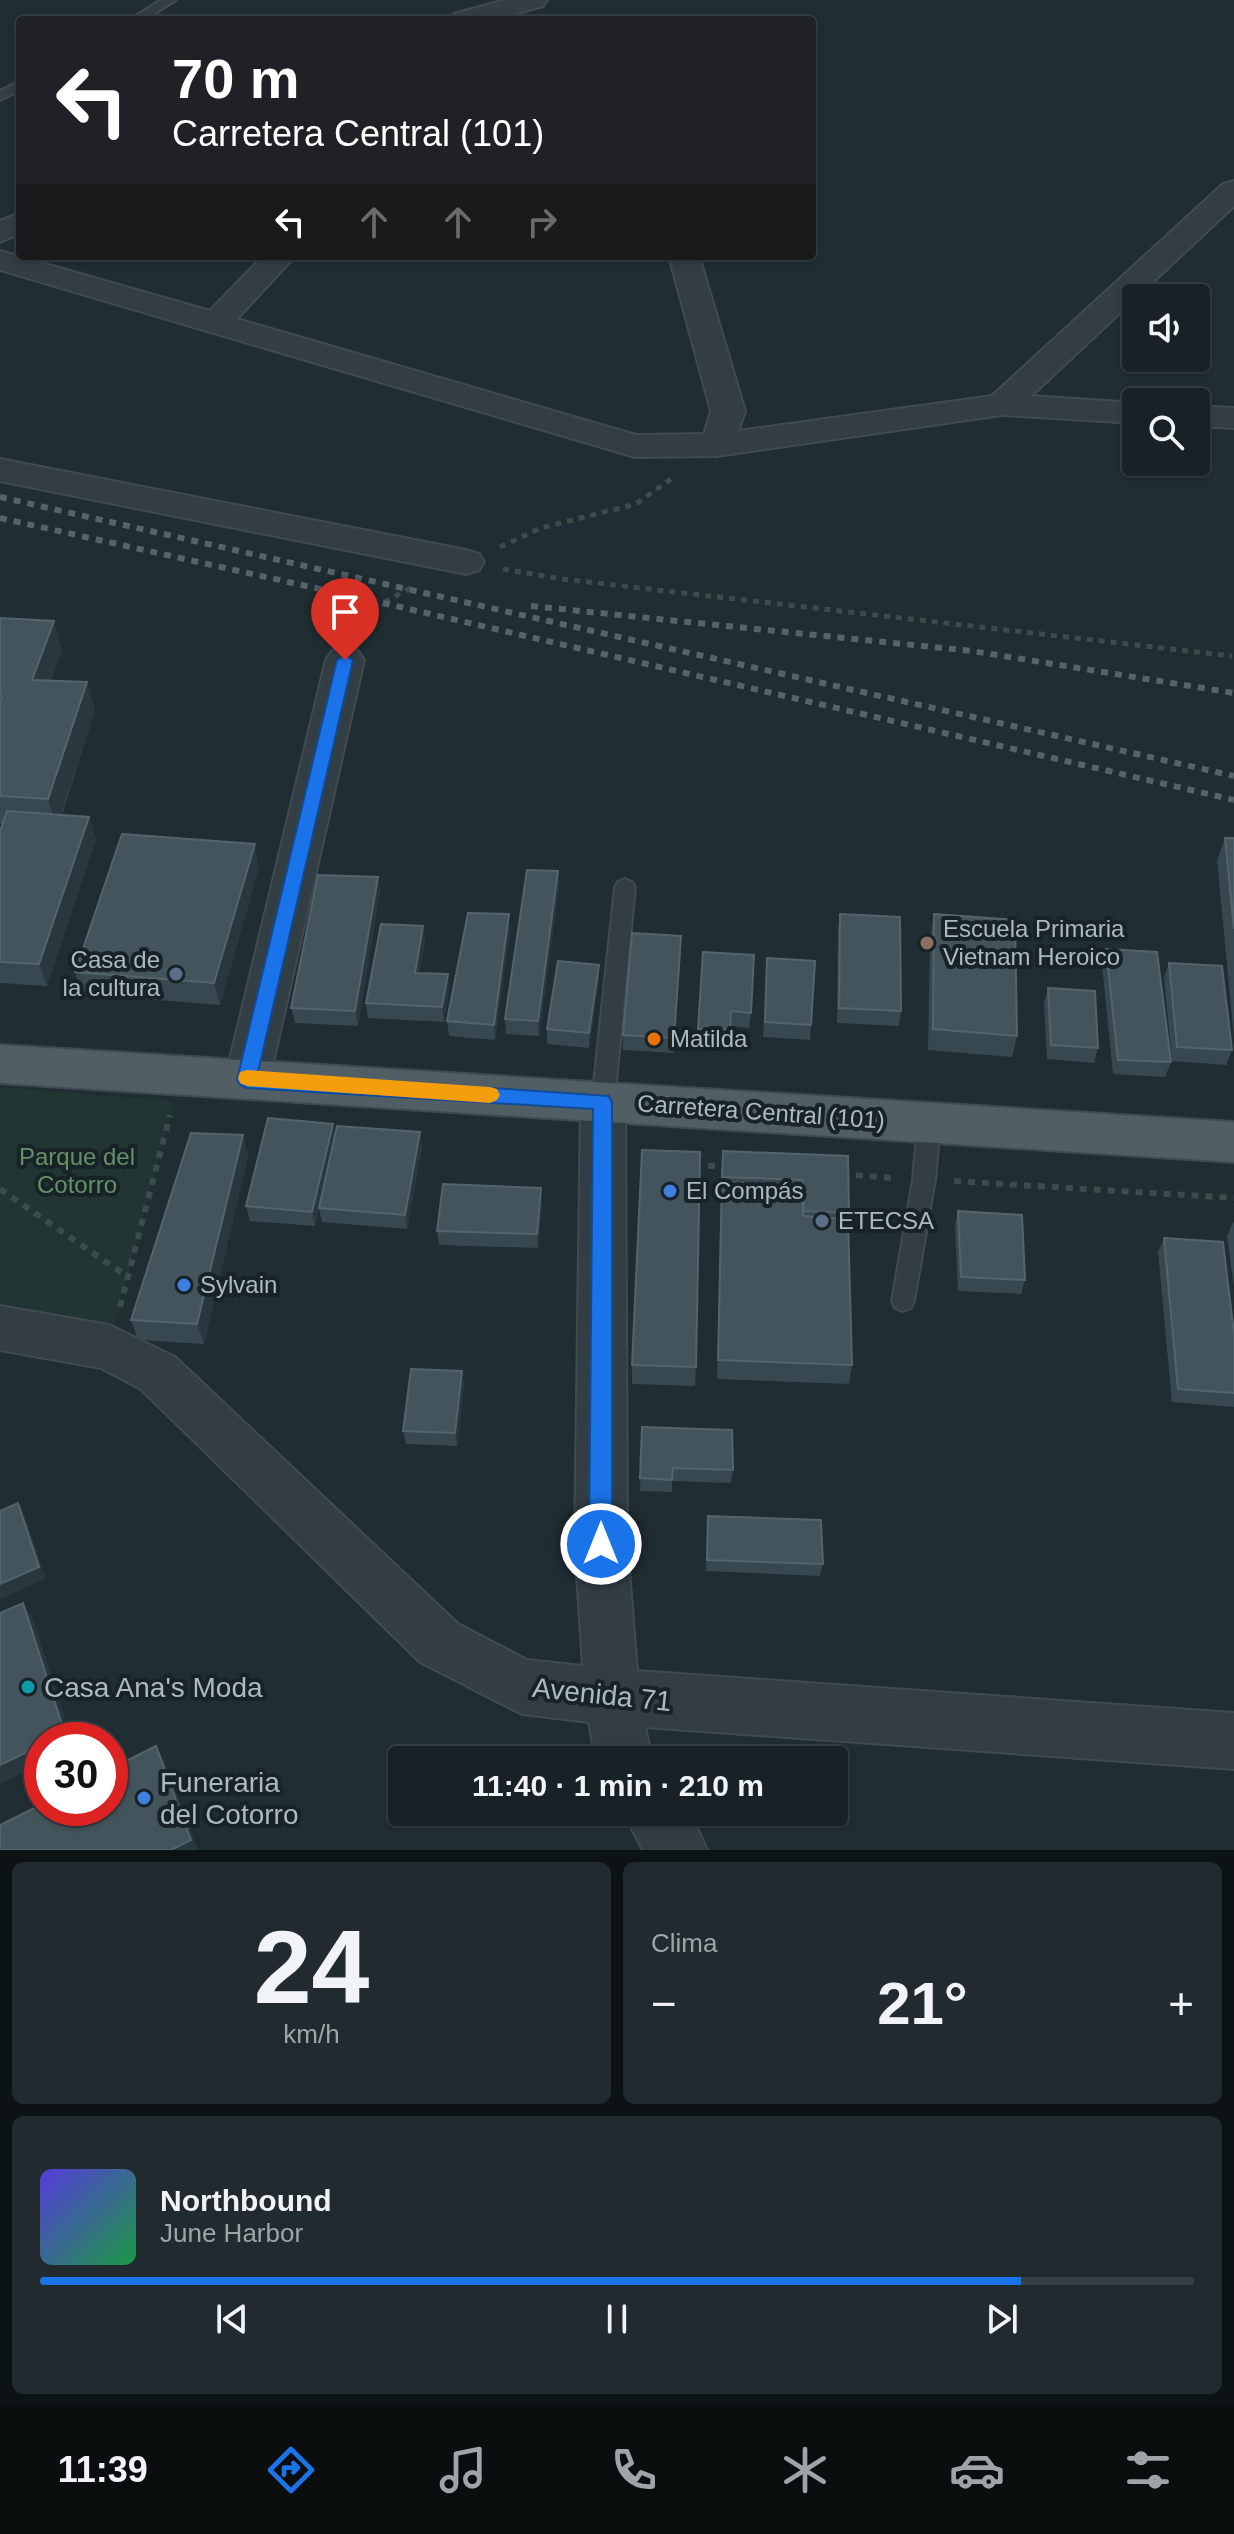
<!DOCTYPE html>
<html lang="es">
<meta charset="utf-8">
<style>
:root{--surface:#182226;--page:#212a2e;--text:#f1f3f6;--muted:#9fa4a7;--line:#363f43;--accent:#1a73e8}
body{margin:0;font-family:Helvetica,sans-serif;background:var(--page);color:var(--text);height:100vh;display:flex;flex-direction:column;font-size:30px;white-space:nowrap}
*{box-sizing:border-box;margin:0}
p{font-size:26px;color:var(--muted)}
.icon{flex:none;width:44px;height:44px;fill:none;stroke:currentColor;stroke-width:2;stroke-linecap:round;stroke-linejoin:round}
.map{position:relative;height:1850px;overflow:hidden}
.panel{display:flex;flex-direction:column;gap:12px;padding:12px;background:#0d1315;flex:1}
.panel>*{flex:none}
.top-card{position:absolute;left:16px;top:16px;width:800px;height:244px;border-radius:8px;box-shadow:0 2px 6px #0004,0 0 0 2px var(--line);background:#202124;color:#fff;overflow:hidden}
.fabs{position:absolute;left:1122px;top:284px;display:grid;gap:16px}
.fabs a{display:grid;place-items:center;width:88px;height:88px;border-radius:8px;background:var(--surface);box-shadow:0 2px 6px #0004,0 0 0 2px var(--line);font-size:40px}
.speed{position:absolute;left:24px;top:1722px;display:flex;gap:16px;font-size:40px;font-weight:700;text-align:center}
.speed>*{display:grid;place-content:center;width:104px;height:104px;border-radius:50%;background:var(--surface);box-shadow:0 2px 6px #0004,0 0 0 2px var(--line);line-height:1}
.speed .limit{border:12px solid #d22;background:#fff;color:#111}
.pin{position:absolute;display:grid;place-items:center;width:68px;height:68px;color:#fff;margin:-82px -34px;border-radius:50% 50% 50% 0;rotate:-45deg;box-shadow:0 0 8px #0007}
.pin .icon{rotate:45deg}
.me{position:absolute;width:88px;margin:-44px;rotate:0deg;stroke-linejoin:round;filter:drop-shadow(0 0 6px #0008)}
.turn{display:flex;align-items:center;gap:28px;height:168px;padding:0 24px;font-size:36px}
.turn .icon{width:104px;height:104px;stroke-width:2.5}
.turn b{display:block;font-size:56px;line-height:68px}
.lanes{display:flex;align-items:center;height:76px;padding:0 24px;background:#0003;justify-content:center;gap:40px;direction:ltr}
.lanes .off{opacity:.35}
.big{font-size:60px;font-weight:700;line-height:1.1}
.panel .card{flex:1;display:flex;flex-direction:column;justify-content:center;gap:12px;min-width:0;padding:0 28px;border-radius:12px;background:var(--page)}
.panel .dial{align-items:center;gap:0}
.dial b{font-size:104px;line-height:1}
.song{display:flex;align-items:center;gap:24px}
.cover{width:96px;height:96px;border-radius:12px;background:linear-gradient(135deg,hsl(250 70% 55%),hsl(140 70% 35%))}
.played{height:8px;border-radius:4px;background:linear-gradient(90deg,var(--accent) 85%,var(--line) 85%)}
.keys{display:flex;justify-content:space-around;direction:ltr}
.heat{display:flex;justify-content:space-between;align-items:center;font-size:44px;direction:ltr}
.panel .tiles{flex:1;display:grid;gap:12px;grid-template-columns:1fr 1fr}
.card:last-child{grid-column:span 2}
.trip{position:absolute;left:388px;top:1746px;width:460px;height:80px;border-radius:8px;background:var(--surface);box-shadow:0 2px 6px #0004,0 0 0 2px var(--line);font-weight:700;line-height:80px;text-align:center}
.dock{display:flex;height:128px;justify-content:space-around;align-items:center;background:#0a0e0f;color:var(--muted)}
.dock .icon{width:56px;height:56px}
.dock .on{color:var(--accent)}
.dock b{font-size:36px;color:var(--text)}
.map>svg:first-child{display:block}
.green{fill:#213532}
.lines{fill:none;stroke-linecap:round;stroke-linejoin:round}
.lane-casing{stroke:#3f4a51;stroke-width:4}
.street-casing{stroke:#3f4a51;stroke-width:4}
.primary-casing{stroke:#3f4a51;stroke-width:4}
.path-far1{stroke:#3a4d4a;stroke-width:5;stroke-dasharray:6 6;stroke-linecap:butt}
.path{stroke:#3a4d4a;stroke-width:6;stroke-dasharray:7 7;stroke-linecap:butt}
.lane{fill:#333e44;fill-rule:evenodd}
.street{fill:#333e44;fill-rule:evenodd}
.primary{fill:#515e64;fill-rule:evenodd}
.rail{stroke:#55636b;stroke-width:6;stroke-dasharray:7 7;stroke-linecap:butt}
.wall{fill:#384850}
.shaded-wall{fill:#29383f}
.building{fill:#44545c;stroke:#54646c;stroke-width:2}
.route{fill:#1a73e8;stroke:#114b97;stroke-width:2}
.slow{fill:#f59e0b}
.education-dot{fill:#8d6e63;stroke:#182328;stroke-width:3}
.service-dot{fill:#5c6f8a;stroke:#182328;stroke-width:3}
.food-dot{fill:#e8710a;stroke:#182328;stroke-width:3}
.shop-dot{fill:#3f7fe0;stroke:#182328;stroke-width:3}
.culture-dot{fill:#0f9aa8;stroke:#182328;stroke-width:3}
.labels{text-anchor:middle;stroke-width:8;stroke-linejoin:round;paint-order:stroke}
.poi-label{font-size:24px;fill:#acb9c2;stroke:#182328;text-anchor:start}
.street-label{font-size:24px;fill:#acb9c2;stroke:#182328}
.park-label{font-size:24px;fill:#669066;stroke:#182328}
.near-poi-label{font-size:28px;fill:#acb9c2;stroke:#182328;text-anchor:start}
.near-street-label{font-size:28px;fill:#acb9c2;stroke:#182328}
</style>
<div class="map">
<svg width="1234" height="1850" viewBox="0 0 1234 1850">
<rect width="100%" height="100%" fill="#202d33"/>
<!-- green -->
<path class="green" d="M 0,1087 L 174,1101 L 114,1328 L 0,1311 Z"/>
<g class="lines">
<defs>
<path id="lane" d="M 161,0 L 176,0 L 144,20 L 129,20 Z
M 20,81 L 20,90 L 0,100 L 0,91 Z
M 625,879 L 632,882 L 635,887 L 614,1102 L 611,1108 L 603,1111 L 595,1108 L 592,1102 L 615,887 L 618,882 Z
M 929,1113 L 937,1116 L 940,1122 L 935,1180 L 914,1301 L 911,1308 L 903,1311 L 895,1308 L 892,1301 L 913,1180 L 918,1122 L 921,1116 Z"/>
<path id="street" d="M 505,0 L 547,0 L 543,6 L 493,20 L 450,20 L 454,14 Z
M 1234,181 L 1234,206 L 1031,396 L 1136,403 L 1136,423 L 1002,415 L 717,456 L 635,457 L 0,270 L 0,251 L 210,311 L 263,256 L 295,256 L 237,319 L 636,435 L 704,434 L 711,411 L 669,256 L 699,256 L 745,411 L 738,431 L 992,396 L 1223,184 Z
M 20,213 L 20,234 L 0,242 L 0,221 Z
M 1196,406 L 1234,408 L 1234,428 L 1196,426 Z
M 0,459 L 466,550 L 479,554 L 484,562 L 479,570 L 466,574 L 0,481 Z
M 345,647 L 358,651 L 364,660 L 269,1080 L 263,1093 L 247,1098 L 231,1093 L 225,1080 L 326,660 L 332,651 Z
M 603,1083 L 619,1089 L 625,1102 L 627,1544 L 637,1671 L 1234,1713 L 1234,1769 L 645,1727 L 652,1760 L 596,1760 L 589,1722 L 522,1714 L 420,1662 L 141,1389 L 101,1368 L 0,1350 L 0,1306 L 109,1325 L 175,1357 L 458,1624 L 527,1660 L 583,1666 L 575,1544 L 581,1102 L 587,1089 Z
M 623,1812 L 686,1812 L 698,1830 L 707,1850 L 643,1850 Z"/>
<path id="primary" d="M 0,1045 L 1234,1122 L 1234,1162 L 0,1083 Z"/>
</defs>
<!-- lane casing -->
<use href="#lane" class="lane-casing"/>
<!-- street casing -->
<use href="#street" class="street-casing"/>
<!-- primary casing -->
<use href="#primary" class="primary-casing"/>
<!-- path-far1 -->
<path class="path-far1" d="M 500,547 L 541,528 L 636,504 L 671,479
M 503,569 L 562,579 L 1232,656
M 348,628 L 361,608 L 383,603 L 414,586"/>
<!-- path -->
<path class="path" d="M 694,1165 L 728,1167
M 842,1174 L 892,1178
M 954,1181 L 1234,1198
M 0,1189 L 128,1277
M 120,1307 L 170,1115"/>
<!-- lane -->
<use href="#lane" class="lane"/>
<!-- street -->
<use href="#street" class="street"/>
<!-- primary -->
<use href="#primary" class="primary"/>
<!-- rail -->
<path class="rail" d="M 0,497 L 1234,776
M 0,518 L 383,603 L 1234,800
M 531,606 L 972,651 L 1234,693"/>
</g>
<!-- wall -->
<path class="wall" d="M 0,618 L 62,650 L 51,680 L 87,682 L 95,710 L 62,815 L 89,817 L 96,839 L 47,986 L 0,983 L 0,831 L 2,825 L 0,824 Z
M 1225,838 L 1234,838 L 1234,1038 L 1217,860 Z
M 259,867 L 220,1005 L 82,994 L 75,972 Z
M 558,871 L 559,887 L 539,1036 L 506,1034 L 505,1019 Z
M 378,877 L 380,892 L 358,1026 L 295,1023 L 291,1008 Z
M 840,914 L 901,1011 L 899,1026 L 837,1023 L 838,929 Z
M 934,914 L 1017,1036 L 1012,1057 L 928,1050 L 930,936 Z
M 423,926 L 425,942 L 419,973 L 448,974 L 449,989 L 444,1022 L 368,1018 L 366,1003 Z
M 510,929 L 495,1040 L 449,1036 L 447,1021 Z
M 1106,949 L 1171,1062 L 1165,1077 L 1113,1074 L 1102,964 Z
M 681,951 L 673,1053 L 623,1050 L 623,1035 Z
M 703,952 L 751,1013 L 749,1028 L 730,1026 L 729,1045 L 697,1043 Z
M 767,958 L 811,1025 L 810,1040 L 763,1037 Z
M 1169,963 L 1232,1050 L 1226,1065 L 1172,1061 L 1164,978 Z
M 599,980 L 589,1048 L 547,1044 L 547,1029 Z
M 1048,988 L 1098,1048 L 1094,1063 L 1047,1059 L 1044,1003 Z
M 333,1124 L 335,1136 L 422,1147 L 407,1229 L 322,1222 L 319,1209 L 315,1226 L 250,1221 L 246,1206 Z
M 243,1135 L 248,1156 L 204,1344 L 138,1340 L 131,1320 Z
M 723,1151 L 848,1156 L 848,1219 L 852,1365 L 849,1384 L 717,1379 L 721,1177 Z
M 542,1202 L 538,1248 L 439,1245 L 437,1231 Z
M 958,1211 L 1025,1280 L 1021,1294 L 958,1291 L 955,1225 Z
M 1233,1222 L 1234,1222 L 1234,1287 L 1227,1236 Z
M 1164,1238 L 1234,1333 L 1234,1407 L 1172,1402 L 1158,1252 Z
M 632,1365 L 696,1367 L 695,1386 L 632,1384 Z
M 462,1371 L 464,1384 L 457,1446 L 406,1444 L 403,1431 Z
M 642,1427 L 733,1470 L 731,1483 L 672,1481 L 672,1492 L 640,1491 Z
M 708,1516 L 823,1564 L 820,1576 L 706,1571 Z"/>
<!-- shaded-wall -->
<path class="shaded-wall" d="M 54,621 L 62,650 L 41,708 L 32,680 Z
M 87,682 L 95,710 L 57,827 L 48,799 Z
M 89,817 L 96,839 L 47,986 L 39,964 Z
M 255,844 L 259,867 L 220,1005 L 214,983 Z
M 558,871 L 559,887 L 539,1036 L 538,1021 Z
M 378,877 L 380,892 L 358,1026 L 355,1011 Z
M 509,914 L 510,929 L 495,1040 L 494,1025 Z
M 423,926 L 425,942 L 416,988 L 415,973 Z
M 599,965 L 599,980 L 589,1048 L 589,1033 Z
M 448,974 L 449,989 L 444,1022 L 442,1007 Z
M 333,1124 L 336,1139 L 315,1226 L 312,1212 Z
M 420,1132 L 422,1147 L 407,1229 L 405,1215 Z
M 243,1135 L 248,1156 L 204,1344 L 197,1324 Z
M 541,1188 L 542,1202 L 538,1248 L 537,1234 Z
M 462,1371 L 464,1384 L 457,1446 L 455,1433 Z
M 18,1503 L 25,1516 L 46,1579 L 0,1599 L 0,1584 Z
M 23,1603 L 33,1619 L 72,1740 L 52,1740 Z
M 42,1745 L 42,1764 L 0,1784 L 0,1765 Z
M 156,1746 L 164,1760 L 198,1850 L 171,1850 Z"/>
<!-- building -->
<path class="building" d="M 0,618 L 54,621 L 32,680 L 87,682 L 48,799 L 0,796 L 0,703 L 2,696 L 0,696 Z
M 7,811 L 89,817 L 39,964 L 0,962 L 0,831 Z
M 122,834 L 255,844 L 214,983 L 75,972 Z
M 1225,838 L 1234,838 L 1234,929 Z
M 527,870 L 558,871 L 538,1021 L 505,1019 Z
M 318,875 L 378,877 L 355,1011 L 291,1008 Z
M 468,913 L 509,914 L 494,1025 L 447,1021 Z
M 840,914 L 900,917 L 901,1011 L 839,1008 Z
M 934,914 L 1015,920 L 1017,1036 L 933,1029 Z
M 381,924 L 423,926 L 415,973 L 448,974 L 442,1007 L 366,1003 Z
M 632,933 L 681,936 L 674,1038 L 623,1035 Z
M 1106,949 L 1157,952 L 1171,1062 L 1118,1060 Z
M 703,952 L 754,955 L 751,1013 L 731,1011 L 730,1030 L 698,1029 Z
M 767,958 L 815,961 L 811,1025 L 765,1022 Z
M 558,961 L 599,965 L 589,1033 L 547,1029 Z
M 1169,963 L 1222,966 L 1232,1050 L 1177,1047 Z
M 1048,988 L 1095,991 L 1098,1048 L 1051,1045 Z
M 268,1118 L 333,1124 L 312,1212 L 246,1206 Z
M 337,1126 L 420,1132 L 405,1215 L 319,1208 Z
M 191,1133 L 243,1135 L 197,1324 L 131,1320 Z
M 642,1150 L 700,1152 L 696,1367 L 632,1365 Z
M 723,1151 L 848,1156 L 849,1213 L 804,1211 L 803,1180 L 722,1177 Z
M 722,1182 L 802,1186 L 803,1216 L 848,1219 L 852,1365 L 718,1360 Z
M 443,1184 L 541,1188 L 537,1234 L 437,1231 Z
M 958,1211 L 1022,1215 L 1025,1280 L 961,1277 Z
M 1164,1238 L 1223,1242 L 1234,1333 L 1234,1393 L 1178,1389 Z
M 411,1369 L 462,1371 L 455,1433 L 403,1431 Z
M 642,1427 L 732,1430 L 733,1470 L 673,1468 L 672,1480 L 640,1478 Z
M 18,1503 L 39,1567 L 0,1584 L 0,1511 Z
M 708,1516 L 821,1520 L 823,1564 L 707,1560 Z
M 23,1603 L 65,1734 L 52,1740 L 42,1740 L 42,1745 L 0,1765 L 0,1613 Z
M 156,1746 L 191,1840 L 171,1850 L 0,1850 L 0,1825 L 42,1804 L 42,1808 L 110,1808 L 110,1769 Z"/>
<!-- route -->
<path class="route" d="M 345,655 L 353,660 L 258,1072 L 609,1096 L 612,1102 L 612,1544 L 609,1551 L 601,1555 L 593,1551 L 589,1544 L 593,1109 L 247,1088 L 240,1085 L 237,1080 L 337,660 Z"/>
<!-- slow -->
<path class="slow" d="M 247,1070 L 490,1087 L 497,1089 L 500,1095 L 497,1100 L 490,1103 L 247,1086 L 240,1083 L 238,1078 L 240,1072 Z"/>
<!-- markers -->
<circle class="education-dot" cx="927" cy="943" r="8"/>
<g class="service-dot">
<circle cx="176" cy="974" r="8"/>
<circle cx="822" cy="1221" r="8"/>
</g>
<circle class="food-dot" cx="654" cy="1039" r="8"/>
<g class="shop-dot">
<circle cx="670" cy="1191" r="8"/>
<circle cx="184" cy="1285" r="8"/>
<circle cx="144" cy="1798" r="8"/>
</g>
<circle class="culture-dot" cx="28" cy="1687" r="8"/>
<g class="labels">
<!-- poi labels -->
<g class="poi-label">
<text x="943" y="937">Escuela Primaria<tspan x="943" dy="28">Vietnam Heroico</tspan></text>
<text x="160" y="968" text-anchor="end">Casa de<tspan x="160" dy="28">la cultura</tspan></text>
<text x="670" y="1047">Matilda</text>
<text x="686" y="1199">El Compás</text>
<text x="838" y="1229">ETECSA</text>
<text x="200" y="1293">Sylvain</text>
</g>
<!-- street labels -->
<g class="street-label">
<text transform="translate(761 1112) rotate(4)" y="8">Carretera Central (101)</text>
</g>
<!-- park labels -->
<g class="park-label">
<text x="77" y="1165">Parque del<tspan x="77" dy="28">Cotorro</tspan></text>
</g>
<!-- near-poi labels -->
<g class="near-poi-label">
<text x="44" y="1697">Casa Ana's Moda</text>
<text x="160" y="1792">Funeraria<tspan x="160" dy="32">del Cotorro</tspan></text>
</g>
<!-- near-street labels -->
<g class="near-street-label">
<text transform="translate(602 1694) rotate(6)" y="10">Avenida 71</text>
</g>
</g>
</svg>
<div class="fabs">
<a><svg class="icon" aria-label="sound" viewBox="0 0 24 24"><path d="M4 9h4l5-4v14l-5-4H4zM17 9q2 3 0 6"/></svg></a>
<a><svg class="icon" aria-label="search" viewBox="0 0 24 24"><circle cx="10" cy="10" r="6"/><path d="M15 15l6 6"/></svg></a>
</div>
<div class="speed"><div class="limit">30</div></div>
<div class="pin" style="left:345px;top:660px;background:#d93025"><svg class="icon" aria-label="arrive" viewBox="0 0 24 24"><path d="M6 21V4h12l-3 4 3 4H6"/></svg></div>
<svg class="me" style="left:601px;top:1544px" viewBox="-20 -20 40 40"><circle r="17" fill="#1a73e8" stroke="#fff" stroke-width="3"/><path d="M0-11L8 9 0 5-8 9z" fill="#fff"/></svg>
<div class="trip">11:40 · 1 min · 210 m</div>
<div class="top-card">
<div class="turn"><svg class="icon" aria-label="left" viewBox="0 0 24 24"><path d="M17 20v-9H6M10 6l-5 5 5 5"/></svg><div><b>70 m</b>Carretera Central (101)</div></div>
<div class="lanes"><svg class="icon" aria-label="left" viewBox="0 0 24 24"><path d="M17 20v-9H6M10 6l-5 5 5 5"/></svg><svg class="icon off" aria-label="ahead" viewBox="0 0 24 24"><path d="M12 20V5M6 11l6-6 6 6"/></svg><svg class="icon off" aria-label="ahead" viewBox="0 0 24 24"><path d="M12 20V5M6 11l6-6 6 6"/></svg><svg class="icon off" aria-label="right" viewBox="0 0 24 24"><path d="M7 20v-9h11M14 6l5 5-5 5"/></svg></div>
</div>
</div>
<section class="panel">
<div class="tiles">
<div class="card dial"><b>24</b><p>km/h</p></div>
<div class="card"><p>Clima</p>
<div class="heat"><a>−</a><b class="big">21°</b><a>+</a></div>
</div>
<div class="card">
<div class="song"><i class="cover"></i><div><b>Northbound</b><p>June Harbor</p></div></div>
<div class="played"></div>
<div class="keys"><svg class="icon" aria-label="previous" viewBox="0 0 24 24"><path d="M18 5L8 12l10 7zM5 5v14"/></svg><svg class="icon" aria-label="pause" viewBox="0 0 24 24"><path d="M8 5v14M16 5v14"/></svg><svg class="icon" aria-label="next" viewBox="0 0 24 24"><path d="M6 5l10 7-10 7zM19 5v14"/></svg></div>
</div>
</div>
</section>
<nav class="dock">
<b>11:39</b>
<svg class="icon on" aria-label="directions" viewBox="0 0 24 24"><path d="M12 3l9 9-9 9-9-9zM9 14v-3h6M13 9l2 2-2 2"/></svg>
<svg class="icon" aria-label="music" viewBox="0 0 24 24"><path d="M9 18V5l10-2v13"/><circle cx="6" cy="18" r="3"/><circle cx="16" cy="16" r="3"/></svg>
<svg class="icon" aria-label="phone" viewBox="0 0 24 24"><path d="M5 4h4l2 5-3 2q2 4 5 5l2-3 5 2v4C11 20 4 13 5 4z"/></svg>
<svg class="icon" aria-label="climate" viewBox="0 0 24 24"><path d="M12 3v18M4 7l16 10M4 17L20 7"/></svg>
<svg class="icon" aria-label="car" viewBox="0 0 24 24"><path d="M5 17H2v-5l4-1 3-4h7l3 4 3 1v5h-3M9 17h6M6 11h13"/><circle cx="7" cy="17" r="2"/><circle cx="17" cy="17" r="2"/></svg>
<svg class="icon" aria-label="filters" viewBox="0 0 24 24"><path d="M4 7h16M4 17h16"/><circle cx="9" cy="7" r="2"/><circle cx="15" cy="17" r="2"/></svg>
</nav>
